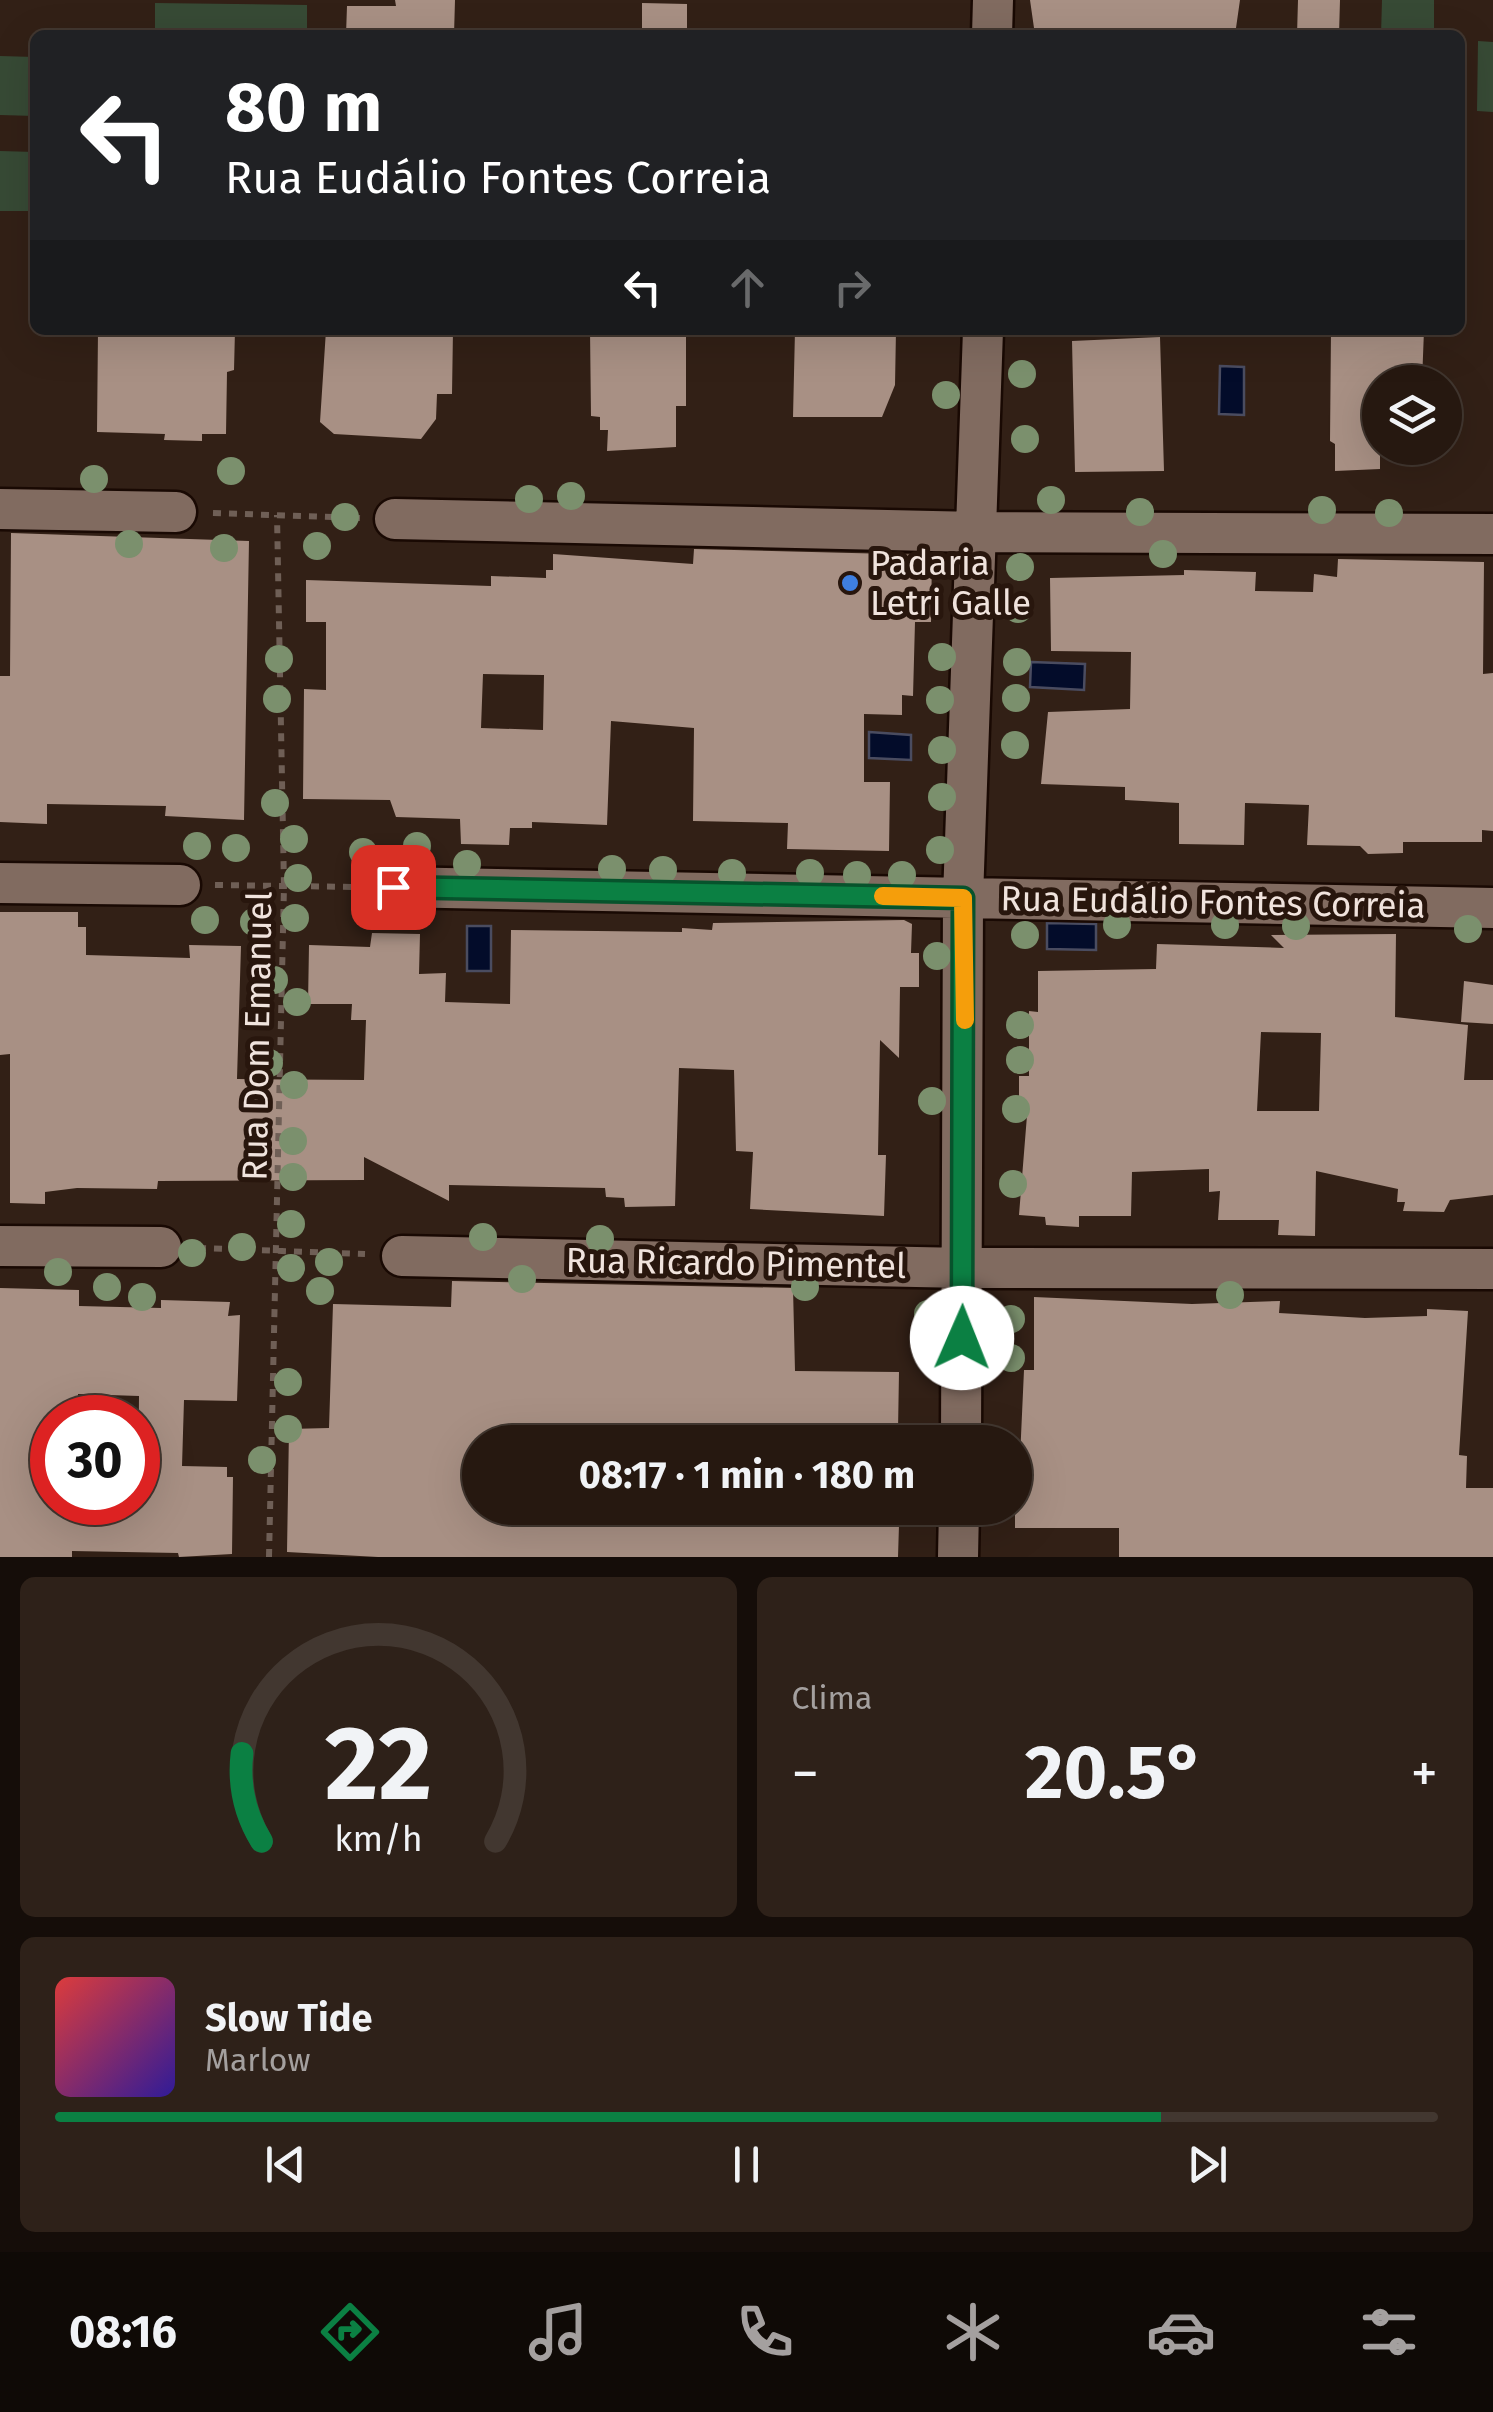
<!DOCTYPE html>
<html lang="pt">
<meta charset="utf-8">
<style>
:root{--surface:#261810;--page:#2e2119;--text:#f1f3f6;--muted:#a4a09f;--line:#423730;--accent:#0b8043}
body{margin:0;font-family:"Fira Sans",sans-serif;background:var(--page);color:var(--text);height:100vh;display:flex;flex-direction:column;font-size:38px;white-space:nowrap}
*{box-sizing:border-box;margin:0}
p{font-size:32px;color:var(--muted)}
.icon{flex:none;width:55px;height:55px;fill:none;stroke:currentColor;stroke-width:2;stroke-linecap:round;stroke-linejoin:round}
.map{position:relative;height:1557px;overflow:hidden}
.side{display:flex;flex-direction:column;gap:20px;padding:20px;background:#150d09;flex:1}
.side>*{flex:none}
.banner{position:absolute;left:30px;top:30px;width:1435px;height:305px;border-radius:15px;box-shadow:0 10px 40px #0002,0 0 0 2px var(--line);background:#202124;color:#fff;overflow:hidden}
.fabs{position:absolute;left:1362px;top:365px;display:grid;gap:20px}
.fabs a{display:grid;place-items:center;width:100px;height:100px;border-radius:50%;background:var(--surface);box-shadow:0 10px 40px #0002,0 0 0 2px var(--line);font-size:50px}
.speed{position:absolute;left:30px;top:1395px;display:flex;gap:20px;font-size:50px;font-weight:700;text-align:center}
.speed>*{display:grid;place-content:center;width:130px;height:130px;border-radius:50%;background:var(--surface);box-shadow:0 10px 40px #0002,0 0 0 2px var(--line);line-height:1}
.speed .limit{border:15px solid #d22;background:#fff;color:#111}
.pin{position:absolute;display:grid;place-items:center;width:85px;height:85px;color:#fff;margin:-42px;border-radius:20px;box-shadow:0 5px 15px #0006}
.me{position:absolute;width:110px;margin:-55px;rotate:1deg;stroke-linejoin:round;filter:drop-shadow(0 0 8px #0008)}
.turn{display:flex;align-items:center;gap:35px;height:210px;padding:0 30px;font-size:45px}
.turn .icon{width:130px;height:130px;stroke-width:2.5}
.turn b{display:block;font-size:70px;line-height:85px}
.lanes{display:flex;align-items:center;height:95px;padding:0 30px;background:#0003;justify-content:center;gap:50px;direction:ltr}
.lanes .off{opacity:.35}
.big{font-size:75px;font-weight:700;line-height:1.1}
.side .tile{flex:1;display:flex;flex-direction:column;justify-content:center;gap:15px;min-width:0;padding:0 35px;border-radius:15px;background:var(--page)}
.side .dial{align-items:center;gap:0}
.dial svg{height:260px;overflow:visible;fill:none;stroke:var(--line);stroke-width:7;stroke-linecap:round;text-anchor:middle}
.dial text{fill:var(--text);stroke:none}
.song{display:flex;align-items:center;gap:30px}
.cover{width:120px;height:120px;border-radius:15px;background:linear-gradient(135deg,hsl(0 70% 55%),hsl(250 70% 35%))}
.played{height:10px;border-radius:5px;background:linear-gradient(90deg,var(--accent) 80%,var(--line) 80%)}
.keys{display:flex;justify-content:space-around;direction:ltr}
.heat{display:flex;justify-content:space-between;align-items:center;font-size:55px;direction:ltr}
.side .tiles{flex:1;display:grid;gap:20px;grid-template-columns:1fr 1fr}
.tile:last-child{grid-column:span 2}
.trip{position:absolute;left:462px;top:1425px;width:570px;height:100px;border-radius:50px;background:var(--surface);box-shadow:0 10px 40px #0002,0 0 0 2px var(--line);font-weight:700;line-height:100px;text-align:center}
.dock{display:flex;height:160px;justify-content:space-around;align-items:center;background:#0f0a06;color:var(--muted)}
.dock .icon{width:70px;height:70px}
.dock .current{color:var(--accent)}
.dock b{font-size:45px;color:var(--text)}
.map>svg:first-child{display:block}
.green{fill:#374a35}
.water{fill:#030c2a;stroke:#4a4c60;stroke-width:2.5}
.building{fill:#a89084;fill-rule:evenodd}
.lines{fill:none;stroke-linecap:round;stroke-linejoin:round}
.minor-casing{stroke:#190903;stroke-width:45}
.path{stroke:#6f5f56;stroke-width:6;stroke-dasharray:8 8;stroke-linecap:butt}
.minor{stroke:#816b60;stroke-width:40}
.tree{fill:#7b906d}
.route-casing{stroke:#07532c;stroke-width:25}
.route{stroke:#0b8043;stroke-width:18}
.slow{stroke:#f59e0b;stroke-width:18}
.shop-dot{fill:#3f7fe0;stroke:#28160d;stroke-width:4}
.labels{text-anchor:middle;stroke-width:10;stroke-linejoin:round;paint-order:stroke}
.poi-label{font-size:35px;fill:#f0e3dd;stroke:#28160d;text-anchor:start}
.street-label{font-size:35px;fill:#f0e3dd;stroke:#28160d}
</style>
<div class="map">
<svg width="1493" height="1557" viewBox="0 0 1493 1557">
<rect width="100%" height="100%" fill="#322016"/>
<!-- green -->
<path class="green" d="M 1382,0 L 1434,0 L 1434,35 L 1381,35 Z
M 155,3 L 307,5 L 307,35 L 155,35 Z
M 1478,41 L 1493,42 L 1493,112 L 1477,111 Z
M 0,56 L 35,57 L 35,116 L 0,115 Z
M 0,151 L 35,152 L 35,211 L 0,211 Z"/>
<!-- water -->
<path class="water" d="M 1220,366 L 1244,367 L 1244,415 L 1219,414 Z
M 1031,662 L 1085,664 L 1084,690 L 1030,687 Z
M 869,732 L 911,735 L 911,760 L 869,758 Z
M 1047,923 L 1096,924 L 1096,950 L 1047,949 Z
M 467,926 L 491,926 L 491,971 L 467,971 Z"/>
<!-- building -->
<path class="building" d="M 395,0 L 455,0 L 454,35 L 346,35 L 347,6 L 396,6 Z
M 1030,0 L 1240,0 L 1235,35 L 1035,35 Z
M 1298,0 L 1340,0 L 1339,35 L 1297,35 Z
M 642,3 L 687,4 L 687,35 L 642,35 Z
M 98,330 L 235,330 L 234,370 L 227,372 L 226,434 L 202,434 L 202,441 L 164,440 L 165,434 L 97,432 Z
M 326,330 L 453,330 L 452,394 L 437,394 L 436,419 L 421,439 L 334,434 L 320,422 Z
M 590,330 L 686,330 L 686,406 L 676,406 L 676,447 L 607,451 L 608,430 L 600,430 L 600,417 L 591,416 Z
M 795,330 L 896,330 L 895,385 L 882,417 L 793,417 Z
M 1331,330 L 1424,330 L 1422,382 L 1380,382 L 1380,469 L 1335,471 L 1335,444 L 1330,441 Z
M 1160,337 L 1164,471 L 1075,472 L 1072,341 Z
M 11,533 L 249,541 L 244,820 L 165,816 L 166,806 L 47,804 L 47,824 L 0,822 L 0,676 L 10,676 Z
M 694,549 L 932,555 L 931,622 L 915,622 L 913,696 L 902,695 L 902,715 L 864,714 L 864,782 L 890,782 L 889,851 L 787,849 L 788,823 L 693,821 L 694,728 L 611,721 L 607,825 L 532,822 L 532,828 L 510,828 L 509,845 L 461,844 L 460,819 L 396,817 L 390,800 L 303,799 L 304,689 L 326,690 L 326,622 L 306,622 L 306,580 L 491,586 L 491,576 L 546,578 L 546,570 L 553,570 L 553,554 L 693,564 ZM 483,674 L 544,675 L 543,730 L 481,728 Z
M 1338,559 L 1484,562 L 1483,674 L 1493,673 L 1493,831 L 1482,830 L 1482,842 L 1403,842 L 1403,853 L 1368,854 L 1360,846 L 1307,845 L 1309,805 L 1245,803 L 1244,845 L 1179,844 L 1179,803 L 1125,800 L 1125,787 L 1041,784 L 1048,712 L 1130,709 L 1131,652 L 1051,651 L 1050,578 L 1184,575 L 1184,570 L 1256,572 L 1255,591 L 1313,592 L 1314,574 L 1337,577 Z
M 0,912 L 78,912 L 78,927 L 86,927 L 86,955 L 190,958 L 189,945 L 241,946 L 237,1079 L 364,1080 L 366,1020 L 351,1020 L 352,1004 L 308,1004 L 309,945 L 370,947 L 372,933 L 420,934 L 419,974 L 446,973 L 445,1002 L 510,1004 L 511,930 L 682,932 L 682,928 L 712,930 L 713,923 L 904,920 L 912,924 L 911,953 L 919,953 L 919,987 L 900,987 L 899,1058 L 880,1040 L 878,1155 L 886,1155 L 884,1216 L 750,1209 L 753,1152 L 736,1151 L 734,1070 L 679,1068 L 675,1206 L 625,1207 L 624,1198 L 606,1197 L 605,1188 L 449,1185 L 449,1201 L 364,1157 L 364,1180 L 158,1181 L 157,1189 L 77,1188 L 45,1192 L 45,1204 L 10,1203 L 10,1054 L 0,1055 Z
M 1396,934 L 1395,1017 L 1468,1025 L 1464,1080 L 1493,1080 L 1493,1195 L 1450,1200 L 1444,1212 L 1403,1211 L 1405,1202 L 1397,1202 L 1398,1189 L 1316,1171 L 1315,1236 L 1278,1235 L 1279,1220 L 1218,1220 L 1220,1191 L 1209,1192 L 1209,1169 L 1132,1172 L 1131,1216 L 1079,1216 L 1079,1227 L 1046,1225 L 1045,1217 L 1019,1215 L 1028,1103 L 1019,1102 L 1019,1076 L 1029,1076 L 1029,1011 L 1038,1012 L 1038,971 L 1156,969 L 1157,944 L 1284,948 L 1271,935 ZM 1261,1032 L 1321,1033 L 1319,1111 L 1257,1111 Z
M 1464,981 L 1493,985 L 1493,1024 L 1461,1022 Z
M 452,1281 L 793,1288 L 795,1371 L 899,1372 L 898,1431 L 887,1431 L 887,1439 L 750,1436 L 697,1442 L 611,1442 L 612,1432 L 524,1433 L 523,1442 L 480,1442 L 480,1508 L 887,1508 L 887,1526 L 899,1525 L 898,1557 L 378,1557 L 287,1552 L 289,1429 L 329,1428 L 333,1304 L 451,1307 Z
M 0,1288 L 79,1290 L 79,1306 L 161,1308 L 161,1300 L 230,1302 L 228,1316 L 240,1315 L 237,1401 L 184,1400 L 182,1466 L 227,1467 L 227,1477 L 233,1477 L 232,1554 L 179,1557 L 178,1553 L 72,1551 L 72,1557 L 0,1557 ZM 78,1394 L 139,1396 L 138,1502 L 52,1502 L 52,1418 L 58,1418 L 59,1405 L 78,1405 Z
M 1034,1297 L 1192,1304 L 1280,1301 L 1279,1313 L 1365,1318 L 1427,1316 L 1427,1309 L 1468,1311 L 1459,1455 L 1467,1456 L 1466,1488 L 1493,1488 L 1493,1557 L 1119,1557 L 1119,1528 L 1015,1528 L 1015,1458 L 1020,1458 L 1024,1370 L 1034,1370 Z"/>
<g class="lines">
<defs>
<path id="minor" d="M 992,35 L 993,0
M 0,509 L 176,512
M 395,519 L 977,532 L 1493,534
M 0,883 L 180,885
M 393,887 L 1493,908
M 0,1246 L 161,1247
M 402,1256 L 964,1268 L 1493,1269
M 961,1442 L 963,898 L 983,330
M 958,1557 L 959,1508"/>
</defs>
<!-- minor casing -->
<use href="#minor" class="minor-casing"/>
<!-- path -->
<path class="path" d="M 213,513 L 360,518
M 215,885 L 357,887
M 198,1248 L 365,1254
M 269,1557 L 284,886 L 277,515"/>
<!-- minor -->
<use href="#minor" class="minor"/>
</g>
<!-- trees -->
<g class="tree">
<circle cx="1022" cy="374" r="14"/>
<circle cx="946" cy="395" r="14"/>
<circle cx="1025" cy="439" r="14"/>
<circle cx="231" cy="471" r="14"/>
<circle cx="94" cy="479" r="14"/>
<circle cx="571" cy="496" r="14"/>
<circle cx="529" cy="499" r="14"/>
<circle cx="1051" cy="500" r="14"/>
<circle cx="1322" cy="510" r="14"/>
<circle cx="1140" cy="512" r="14"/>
<circle cx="1389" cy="513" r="14"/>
<circle cx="345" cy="517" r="14"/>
<circle cx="129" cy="544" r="14"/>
<circle cx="317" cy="546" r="14"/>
<circle cx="224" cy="548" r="14"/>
<circle cx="1163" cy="554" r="14"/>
<circle cx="1020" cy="567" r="14"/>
<circle cx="1018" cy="609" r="14"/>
<circle cx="942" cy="657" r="14"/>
<circle cx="279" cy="659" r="14"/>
<circle cx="1017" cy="662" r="14"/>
<circle cx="1016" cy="698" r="14"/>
<circle cx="277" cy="699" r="14"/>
<circle cx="940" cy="700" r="14"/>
<circle cx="1015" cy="745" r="14"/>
<circle cx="942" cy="750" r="14"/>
<circle cx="942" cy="797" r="14"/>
<circle cx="275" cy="803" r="14"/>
<circle cx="294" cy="839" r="14"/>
<circle cx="197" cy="846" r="14"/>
<circle cx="417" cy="846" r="14"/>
<circle cx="236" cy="848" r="14"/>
<circle cx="940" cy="850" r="14"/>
<circle cx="363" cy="852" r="14"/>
<circle cx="467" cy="864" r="14"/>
<circle cx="612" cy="869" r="14"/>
<circle cx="663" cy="870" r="14"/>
<circle cx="732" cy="873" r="14"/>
<circle cx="810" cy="873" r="14"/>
<circle cx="857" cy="875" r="14"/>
<circle cx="902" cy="875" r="14"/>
<circle cx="298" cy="878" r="14"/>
<circle cx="295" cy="918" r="14"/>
<circle cx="205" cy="920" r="14"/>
<circle cx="254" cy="922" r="14"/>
<circle cx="1117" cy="925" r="14"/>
<circle cx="1225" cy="925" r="14"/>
<circle cx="1296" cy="926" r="14"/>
<circle cx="1468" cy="929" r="14"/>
<circle cx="1025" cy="935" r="14"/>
<circle cx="937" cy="956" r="14"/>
<circle cx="274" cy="980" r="14"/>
<circle cx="297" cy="1002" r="14"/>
<circle cx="1020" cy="1025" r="14"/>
<circle cx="1020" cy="1060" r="14"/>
<circle cx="269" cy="1063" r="14"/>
<circle cx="294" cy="1085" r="14"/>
<circle cx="932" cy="1101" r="14"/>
<circle cx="1016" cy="1109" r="14"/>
<circle cx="293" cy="1141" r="14"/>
<circle cx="293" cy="1177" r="14"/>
<circle cx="1013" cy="1184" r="14"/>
<circle cx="291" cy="1224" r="14"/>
<circle cx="483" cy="1237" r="14"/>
<circle cx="600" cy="1239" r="14"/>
<circle cx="242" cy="1247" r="14"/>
<circle cx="192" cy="1253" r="14"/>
<circle cx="329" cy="1262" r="14"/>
<circle cx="291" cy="1268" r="14"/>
<circle cx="58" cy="1272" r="14"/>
<circle cx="522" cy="1279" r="14"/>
<circle cx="107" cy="1287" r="14"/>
<circle cx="805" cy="1287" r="14"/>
<circle cx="320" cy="1291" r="14"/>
<circle cx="1230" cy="1295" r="14"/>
<circle cx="142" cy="1297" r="14"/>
<circle cx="928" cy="1314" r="14"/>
<circle cx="1011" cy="1319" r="14"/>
<circle cx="1011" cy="1358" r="14"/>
<circle cx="288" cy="1382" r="14"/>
<circle cx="288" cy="1429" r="14"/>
<circle cx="262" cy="1460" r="14"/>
</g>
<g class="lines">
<defs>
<path id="route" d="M 393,887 L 963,898 L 962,1338"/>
</defs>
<!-- route casing -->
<use href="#route" class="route-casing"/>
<!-- route -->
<use href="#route" class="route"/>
<!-- slow -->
<path class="slow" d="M 883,896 L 963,898 L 965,1020"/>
</g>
<!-- markers -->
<circle class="shop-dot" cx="850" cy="583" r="10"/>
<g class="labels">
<!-- poi labels -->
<g class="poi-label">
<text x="870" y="575">Padaria<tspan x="870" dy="40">Letri Galle</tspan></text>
</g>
<!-- street labels -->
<g class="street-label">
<text transform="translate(1213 902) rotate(1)" y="12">Rua Eudálio Fontes Correia</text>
<text transform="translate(257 1036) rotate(-89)" y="12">Rua Dom Emanuel</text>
<text transform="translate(736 1263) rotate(1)" y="12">Rua Ricardo Pimentel</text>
</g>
</g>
</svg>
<div class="fabs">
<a><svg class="icon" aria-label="layers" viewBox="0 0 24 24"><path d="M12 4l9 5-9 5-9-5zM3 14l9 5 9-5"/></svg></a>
</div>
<div class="speed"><div class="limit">30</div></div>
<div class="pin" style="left:393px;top:887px;background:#d93025"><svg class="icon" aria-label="arrive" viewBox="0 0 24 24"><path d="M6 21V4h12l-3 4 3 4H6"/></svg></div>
<svg class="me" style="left:962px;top:1338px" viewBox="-20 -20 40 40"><circle r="19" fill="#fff"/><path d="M0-13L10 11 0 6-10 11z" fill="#0b8043"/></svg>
<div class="trip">08:17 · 1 min · 180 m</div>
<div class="banner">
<div class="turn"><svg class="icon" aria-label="left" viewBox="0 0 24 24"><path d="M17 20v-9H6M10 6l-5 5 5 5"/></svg><div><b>80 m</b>Rua Eudálio Fontes Correia</div></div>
<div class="lanes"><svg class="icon" aria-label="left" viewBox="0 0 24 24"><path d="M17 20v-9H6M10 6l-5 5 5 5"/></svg><svg class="icon off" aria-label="ahead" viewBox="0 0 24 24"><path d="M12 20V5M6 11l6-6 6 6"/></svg><svg class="icon off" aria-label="right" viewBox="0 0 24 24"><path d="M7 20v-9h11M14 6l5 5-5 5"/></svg></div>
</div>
</div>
<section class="side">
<div class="tiles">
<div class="tile dial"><svg viewBox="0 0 100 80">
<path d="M14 69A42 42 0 1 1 86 69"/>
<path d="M14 69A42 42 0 0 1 8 42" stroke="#0b8043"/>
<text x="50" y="56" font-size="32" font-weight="700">22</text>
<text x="50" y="72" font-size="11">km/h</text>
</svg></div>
<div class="tile"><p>Clima</p>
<div class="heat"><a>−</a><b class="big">20.5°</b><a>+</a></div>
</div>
<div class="tile">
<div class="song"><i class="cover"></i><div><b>Slow Tide</b><p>Marlow</p></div></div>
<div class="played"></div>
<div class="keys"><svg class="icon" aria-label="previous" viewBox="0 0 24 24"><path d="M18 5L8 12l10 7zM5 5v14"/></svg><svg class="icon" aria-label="pause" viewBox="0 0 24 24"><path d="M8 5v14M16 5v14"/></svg><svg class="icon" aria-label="next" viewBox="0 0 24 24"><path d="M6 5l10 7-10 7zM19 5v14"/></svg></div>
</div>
</div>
</section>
<nav class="dock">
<b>08:16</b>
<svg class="icon current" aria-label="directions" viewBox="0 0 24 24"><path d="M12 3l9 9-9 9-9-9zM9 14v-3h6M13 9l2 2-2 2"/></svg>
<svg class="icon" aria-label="music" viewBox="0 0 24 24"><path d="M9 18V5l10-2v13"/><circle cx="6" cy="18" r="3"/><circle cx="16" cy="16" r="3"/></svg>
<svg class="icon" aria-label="phone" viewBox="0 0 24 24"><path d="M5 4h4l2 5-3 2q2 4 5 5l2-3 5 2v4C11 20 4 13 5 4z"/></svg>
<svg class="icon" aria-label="climate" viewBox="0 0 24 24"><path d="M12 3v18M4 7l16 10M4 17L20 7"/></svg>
<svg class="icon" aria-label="car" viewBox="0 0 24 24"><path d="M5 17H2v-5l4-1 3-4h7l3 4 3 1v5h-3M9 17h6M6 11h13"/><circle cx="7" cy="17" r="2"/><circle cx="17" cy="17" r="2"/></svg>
<svg class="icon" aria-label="filters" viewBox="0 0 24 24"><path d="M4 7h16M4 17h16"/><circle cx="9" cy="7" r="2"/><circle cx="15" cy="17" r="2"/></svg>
</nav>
